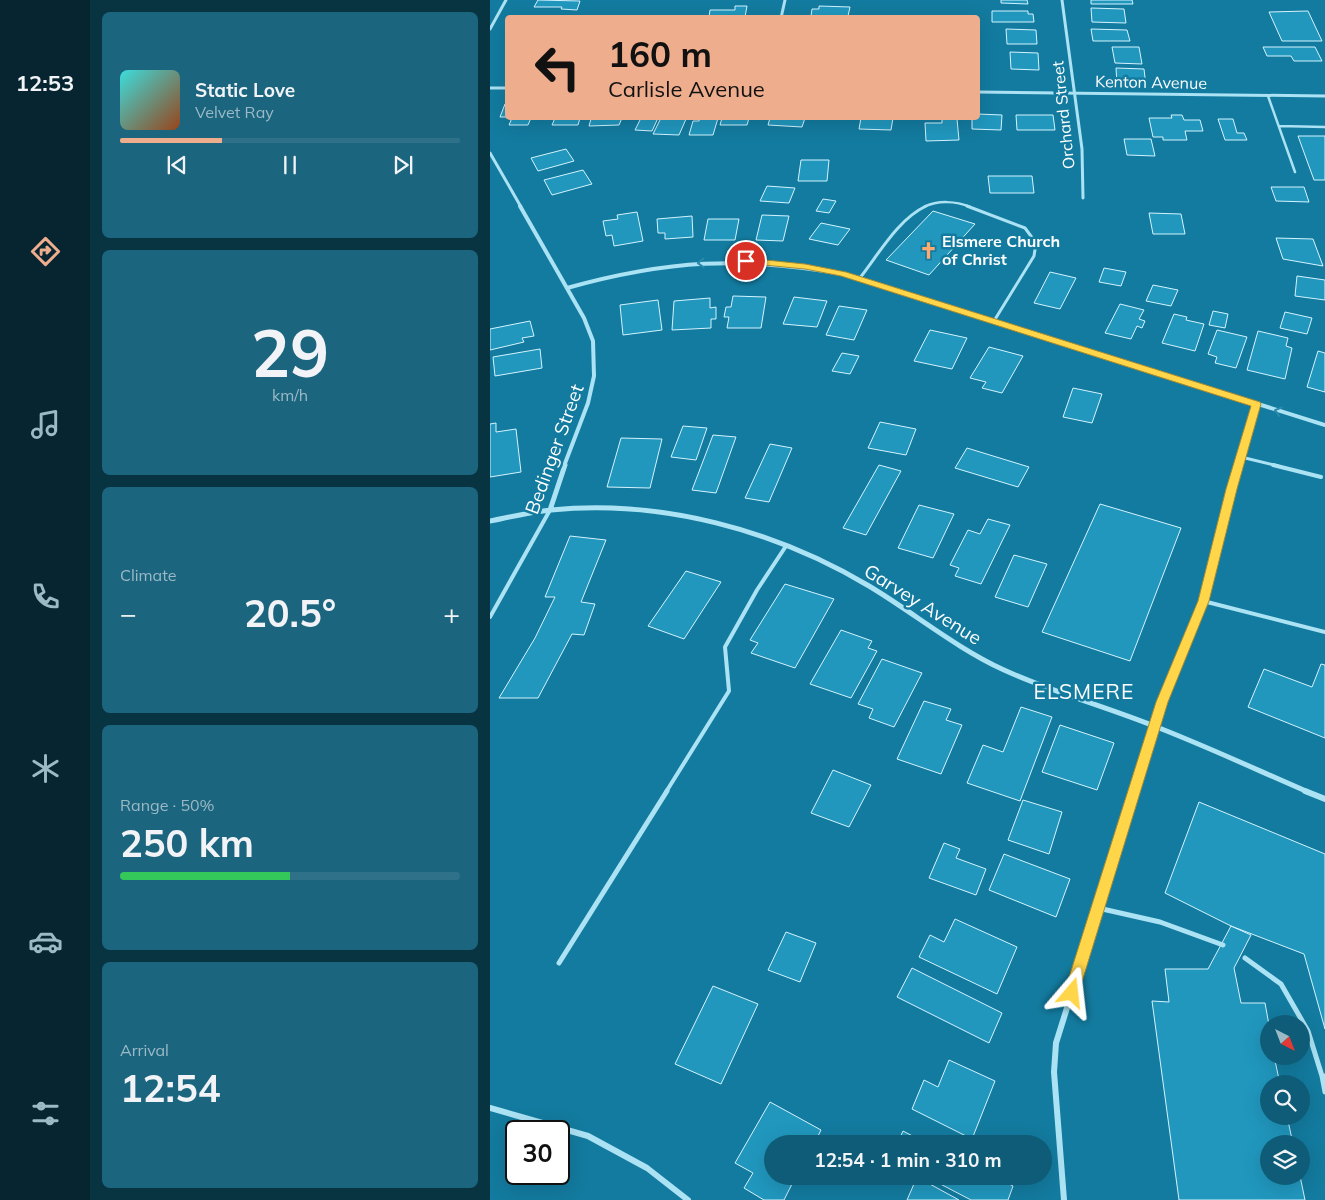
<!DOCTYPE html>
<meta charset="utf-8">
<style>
:root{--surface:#0e5c77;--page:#1c657f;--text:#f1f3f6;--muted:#9bbac6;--line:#2e7189;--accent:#eead8d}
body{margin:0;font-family:Mulish,sans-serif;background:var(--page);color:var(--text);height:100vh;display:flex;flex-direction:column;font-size:19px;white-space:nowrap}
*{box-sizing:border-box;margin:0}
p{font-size:16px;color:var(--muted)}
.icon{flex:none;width:28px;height:28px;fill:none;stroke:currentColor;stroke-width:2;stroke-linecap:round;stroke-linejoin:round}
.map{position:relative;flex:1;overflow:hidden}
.side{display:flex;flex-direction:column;gap:12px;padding:12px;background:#083341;width:400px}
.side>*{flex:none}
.hud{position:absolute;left:15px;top:15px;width:475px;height:105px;border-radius:5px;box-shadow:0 5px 20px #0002;background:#eead8d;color:#111;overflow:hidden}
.needle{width:32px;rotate:138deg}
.fabs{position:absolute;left:770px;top:1015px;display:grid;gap:10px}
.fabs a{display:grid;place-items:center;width:50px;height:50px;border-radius:50%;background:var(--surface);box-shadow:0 5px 20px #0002;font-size:25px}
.speed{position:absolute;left:15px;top:1120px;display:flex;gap:10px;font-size:25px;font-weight:700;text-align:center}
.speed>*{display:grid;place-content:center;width:65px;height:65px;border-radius:50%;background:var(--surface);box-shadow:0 5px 20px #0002;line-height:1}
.speed .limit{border:2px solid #111;border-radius:8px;background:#fff;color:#111}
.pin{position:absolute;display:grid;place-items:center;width:42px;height:42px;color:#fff;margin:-21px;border:2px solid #fff;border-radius:50%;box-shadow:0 1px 5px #0007}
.me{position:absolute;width:55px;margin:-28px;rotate:17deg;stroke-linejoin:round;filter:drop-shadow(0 0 4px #0008)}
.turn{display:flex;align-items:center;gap:18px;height:105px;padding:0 20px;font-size:22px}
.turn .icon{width:65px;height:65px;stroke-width:2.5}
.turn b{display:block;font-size:35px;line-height:42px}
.big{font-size:38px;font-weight:700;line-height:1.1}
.side .widget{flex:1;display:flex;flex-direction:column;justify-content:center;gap:8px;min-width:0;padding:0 18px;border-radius:8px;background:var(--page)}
.side .dial{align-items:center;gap:0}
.dial b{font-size:65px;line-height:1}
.song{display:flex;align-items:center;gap:15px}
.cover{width:60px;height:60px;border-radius:8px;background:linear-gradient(135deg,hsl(180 70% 55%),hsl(20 70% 35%))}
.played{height:5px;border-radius:2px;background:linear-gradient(90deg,var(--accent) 30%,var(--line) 30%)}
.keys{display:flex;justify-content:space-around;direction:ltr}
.heat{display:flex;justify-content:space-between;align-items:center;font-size:28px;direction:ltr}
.charge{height:8px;border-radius:4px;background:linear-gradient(90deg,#34c759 50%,var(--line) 0)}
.trip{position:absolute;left:274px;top:1135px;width:288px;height:50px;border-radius:25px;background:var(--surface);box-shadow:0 5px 20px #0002;font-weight:700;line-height:50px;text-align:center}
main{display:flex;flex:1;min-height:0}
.tabs{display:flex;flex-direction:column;width:90px;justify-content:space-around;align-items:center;background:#062530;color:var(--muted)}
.tabs .icon{width:35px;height:35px}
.tabs .active{color:var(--accent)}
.tabs b{font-size:22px;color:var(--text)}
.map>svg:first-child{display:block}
.building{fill:#2197be;stroke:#d4f3fe}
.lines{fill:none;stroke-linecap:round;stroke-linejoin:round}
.service-far3{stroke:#abe2f4;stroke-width:2.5}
.service-far2{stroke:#abe2f4;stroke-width:3}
.service-far1{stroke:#abe2f4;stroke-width:4}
.service{stroke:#abe2f4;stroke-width:5}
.minor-far3{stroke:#abe2f4;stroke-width:3}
.minor-far2{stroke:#abe2f4;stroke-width:4}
.minor-far1{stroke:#abe2f4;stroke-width:5}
.minor{stroke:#abe2f4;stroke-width:6}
.oneway{stroke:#2a8aac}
.route{fill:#ffd54a;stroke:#a68a30}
.labels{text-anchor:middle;stroke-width:5;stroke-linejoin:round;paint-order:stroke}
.far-street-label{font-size:16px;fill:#fff;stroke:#137b9f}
.far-poi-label{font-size:16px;font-weight:bold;fill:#fff;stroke:#137b9f;text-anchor:start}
.street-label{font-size:19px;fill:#fff;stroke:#137b9f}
.quarter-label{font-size:21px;letter-spacing:1px;fill:#fff;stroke:#137b9f}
</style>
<main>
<nav class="tabs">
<b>12:53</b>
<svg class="icon active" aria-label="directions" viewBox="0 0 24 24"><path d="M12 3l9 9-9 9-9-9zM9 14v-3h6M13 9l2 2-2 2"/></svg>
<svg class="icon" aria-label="music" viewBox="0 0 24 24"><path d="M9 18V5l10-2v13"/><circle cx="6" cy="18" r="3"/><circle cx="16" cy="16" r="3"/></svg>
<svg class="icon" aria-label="phone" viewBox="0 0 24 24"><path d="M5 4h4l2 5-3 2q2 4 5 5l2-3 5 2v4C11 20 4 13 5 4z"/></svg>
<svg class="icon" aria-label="climate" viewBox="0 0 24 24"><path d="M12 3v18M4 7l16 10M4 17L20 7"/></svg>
<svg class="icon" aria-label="car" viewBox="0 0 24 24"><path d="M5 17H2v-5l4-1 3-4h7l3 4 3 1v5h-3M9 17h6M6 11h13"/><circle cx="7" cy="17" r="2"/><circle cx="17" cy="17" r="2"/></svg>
<svg class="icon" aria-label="filters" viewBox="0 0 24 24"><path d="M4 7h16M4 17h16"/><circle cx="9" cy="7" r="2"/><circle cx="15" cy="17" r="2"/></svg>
</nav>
<section class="side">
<div class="widget">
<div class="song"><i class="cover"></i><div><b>Static Love</b><p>Velvet Ray</p></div></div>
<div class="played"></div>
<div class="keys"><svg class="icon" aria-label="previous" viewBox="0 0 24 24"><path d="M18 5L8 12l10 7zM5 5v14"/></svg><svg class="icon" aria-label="pause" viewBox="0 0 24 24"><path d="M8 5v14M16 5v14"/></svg><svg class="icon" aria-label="next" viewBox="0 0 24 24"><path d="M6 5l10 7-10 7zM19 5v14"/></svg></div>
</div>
<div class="widget dial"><b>29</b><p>km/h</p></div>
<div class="widget"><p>Climate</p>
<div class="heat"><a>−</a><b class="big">20.5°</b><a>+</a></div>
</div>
<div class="widget"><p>Range · 50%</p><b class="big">250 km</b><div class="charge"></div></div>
<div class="widget"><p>Arrival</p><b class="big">12:54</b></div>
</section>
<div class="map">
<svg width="835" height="1200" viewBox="0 0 835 1200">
<rect width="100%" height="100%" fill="#137b9f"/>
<!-- building -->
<path class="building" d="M 48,0 L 90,1 L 87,10 L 71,9 L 72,7 L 44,7 Z
M 511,0 L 537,0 L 538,4 L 511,3 Z
M 601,0 L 642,0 L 643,4 L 601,4 Z
M 245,6 L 257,6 L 255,17 L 219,17 L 220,10 L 245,10 Z
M 329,6 L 360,7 L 358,16 L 321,16 L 322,9 L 329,9 Z
M 601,8 L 634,9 L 636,23 L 602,22 Z
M 502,11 L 538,11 L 538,14 L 543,14 L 544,22 L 502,22 Z
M 818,11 L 832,41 L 792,41 L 779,12 Z
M 516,29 L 546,30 L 547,44 L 517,44 Z
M 601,29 L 637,30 L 640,41 L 603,41 Z
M 622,47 L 649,47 L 652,64 L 625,63 Z
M 773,47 L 825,47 L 832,61 L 804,61 L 801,56 L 777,56 Z
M 520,52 L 548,53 L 549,70 L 521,69 Z
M 626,68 L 654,69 L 656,86 L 627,85 Z
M 15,104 L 18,104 L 18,117 L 10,117 Z
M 488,114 L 512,115 L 511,130 L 482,129 L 482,118 L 488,118 Z
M 526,115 L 563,115 L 565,130 L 527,130 Z
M 681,115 L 692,115 L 694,120 L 710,120 L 713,131 L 695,131 L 697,140 L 673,140 L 673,137 L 663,137 L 659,118 L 682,118 Z
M 22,118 L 41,118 L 38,125 L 19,125 Z
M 65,118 L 90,118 L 88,125 L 62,125 Z
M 113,118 L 132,118 L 129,125 L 99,126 L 101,119 Z
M 151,118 L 168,118 L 162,131 L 145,130 Z
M 171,118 L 196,119 L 189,135 L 163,134 Z
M 210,118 L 228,118 L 223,135 L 199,135 L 203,121 L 209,121 Z
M 232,118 L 259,118 L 257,125 L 230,125 Z
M 280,118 L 315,118 L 312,127 L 278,125 Z
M 371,118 L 403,118 L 401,130 L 369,129 Z
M 452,119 L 467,119 L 469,140 L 436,141 L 435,123 L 452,123 Z
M 728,119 L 743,119 L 747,133 L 754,133 L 757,140 L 735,140 Z
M 808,136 L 835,136 L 835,180 L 824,180 Z
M 634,139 L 661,139 L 665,156 L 637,155 Z
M 76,149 L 84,161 L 48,171 L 41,158 Z
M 311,160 L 339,160 L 337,181 L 308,181 Z
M 93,170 L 102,184 L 62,195 L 54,180 Z
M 498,176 L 542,176 L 544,193 L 500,193 Z
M 277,186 L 305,188 L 299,203 L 270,201 Z
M 781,187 L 814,187 L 819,202 L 786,201 Z
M 333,199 L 346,201 L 339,213 L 326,211 Z
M 443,211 L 485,224 L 439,275 L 396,260 Z
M 147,212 L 153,241 L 124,246 L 122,235 L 116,236 L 113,221 L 128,219 L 127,215 Z
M 659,213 L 691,214 L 695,234 L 663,234 Z
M 272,215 L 299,216 L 293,241 L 266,240 Z
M 202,216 L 203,237 L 175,239 L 175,233 L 168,233 L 167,219 Z
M 218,219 L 249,219 L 245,240 L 214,240 Z
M 331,223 L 360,229 L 348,245 L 319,239 Z
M 786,238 L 823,239 L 833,266 L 793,259 Z
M 614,268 L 636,272 L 631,286 L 609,282 Z
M 560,272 L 586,278 L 570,309 L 544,303 Z
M 807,276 L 835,280 L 835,300 L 805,296 Z
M 663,285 L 688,290 L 681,306 L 656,301 Z
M 243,296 L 276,297 L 271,328 L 237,328 L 239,317 L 234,317 L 236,307 L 241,307 Z
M 304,297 L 337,301 L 327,327 L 293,324 Z
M 220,298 L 220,308 L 226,307 L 226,319 L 221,319 L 221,328 L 182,330 L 184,301 Z
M 168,300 L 172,330 L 133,335 L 130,305 Z
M 630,304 L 654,310 L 649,319 L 655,321 L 652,328 L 647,326 L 641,339 L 615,333 Z
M 349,306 L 377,310 L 364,340 L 336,335 Z
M 723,311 L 738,314 L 735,328 L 719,325 Z
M 795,312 L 822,318 L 817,334 L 790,328 Z
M 684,314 L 697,317 L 696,320 L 714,324 L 705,351 L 672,343 Z
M 40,321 L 44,336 L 32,338 L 34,342 L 0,350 L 0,329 Z
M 440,330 L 477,338 L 462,369 L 424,361 Z
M 727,330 L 757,337 L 746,368 L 725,363 L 727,357 L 718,354 Z
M 768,331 L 798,338 L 796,346 L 802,348 L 795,379 L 757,370 Z
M 499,347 L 533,356 L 512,393 L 492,388 L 496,382 L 480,378 Z
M 50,349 L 52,368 L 5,376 L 3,357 Z
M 828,351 L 835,353 L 835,392 L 817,387 Z
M 352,353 L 369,356 L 360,374 L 342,371 Z
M 583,388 L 612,394 L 602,423 L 573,417 Z
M 390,422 L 426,429 L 416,455 L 378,448 Z
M 6,423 L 6,432 L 26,429 L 31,472 L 0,477 L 0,424 Z
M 193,426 L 217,428 L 206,460 L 181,457 Z
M 223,435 L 246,437 L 226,493 L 202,490 Z
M 131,438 L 172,439 L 160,488 L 117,487 Z
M 280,444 L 302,448 L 279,502 L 255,498 Z
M 477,448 L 539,467 L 528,487 L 465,468 Z
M 389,465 L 411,471 L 376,535 L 353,528 Z
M 610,504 L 691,528 L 640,661 L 552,632 Z
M 429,505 L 464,514 L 443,558 L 408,548 Z
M 498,519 L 520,525 L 491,584 L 465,576 L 469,568 L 460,565 L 478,530 L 490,534 Z
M 80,536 L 116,540 L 91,602 L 105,604 L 94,635 L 82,634 L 48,698 L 9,698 L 45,638 L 65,597 L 55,597 Z
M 524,555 L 557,564 L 538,607 L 505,597 Z
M 196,571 L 231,582 L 194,639 L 158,626 Z
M 295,584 L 344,599 L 305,668 L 261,653 L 268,643 L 260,640 Z
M 351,630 L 382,641 L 378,648 L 387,651 L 361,698 L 320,684 Z
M 392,659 L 432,673 L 404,727 L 379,718 L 383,709 L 368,704 Z
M 831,664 L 835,665 L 835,738 L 758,707 L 774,669 L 822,687 Z
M 434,701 L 461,709 L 456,720 L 472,725 L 451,774 L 407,759 Z
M 531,707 L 562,717 L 530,801 L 477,783 L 493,745 L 513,752 Z
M 570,725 L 624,743 L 607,790 L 552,772 Z
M 343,770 L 381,785 L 359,827 L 321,813 Z
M 533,800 L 572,812 L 559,854 L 518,840 Z
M 709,802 L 835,854 L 835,1029 L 814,954 L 741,926 L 675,893 Z
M 454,843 L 470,849 L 466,858 L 496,869 L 486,895 L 439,878 Z
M 514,854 L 580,879 L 566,917 L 499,890 Z
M 465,919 L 527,947 L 507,994 L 429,957 L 440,935 L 454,942 Z
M 741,926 L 761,935 L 744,968 L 751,1003 L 775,1003 L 779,1025 L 779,1056 L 784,1056 L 790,1084 L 779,1084 L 779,1116 L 797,1116 L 803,1144 L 779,1144 L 779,1176 L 810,1176 L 815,1200 L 689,1200 L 662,1001 L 679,1002 L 675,969 L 718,969 Z
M 296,932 L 326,943 L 310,982 L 278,970 Z
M 422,968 L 512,1013 L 499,1043 L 407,997 Z
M 223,986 L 268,1004 L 231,1084 L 185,1064 Z
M 459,1060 L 505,1081 L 482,1139 L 422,1109 L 434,1080 L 448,1087 Z
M 280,1102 L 331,1130 L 324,1144 L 282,1144 L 282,1176 L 306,1176 L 294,1200 L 274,1200 L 254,1188 L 263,1173 L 245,1163 Z
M 413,1131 L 438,1144 L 407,1144 Z
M 435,1176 L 503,1176 L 523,1186 L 518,1200 L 481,1200 Z
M 427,1177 L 469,1200 L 417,1200 Z"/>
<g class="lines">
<!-- service-far3 -->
<path class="service-far3" d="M 778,96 L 805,172
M 789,126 L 835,127
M 434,207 C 448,200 466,201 480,207"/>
<!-- service-far2 -->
<path class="service-far2" d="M 477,206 L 535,228 L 546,243 L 544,256 L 504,321
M 369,279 C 389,254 407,220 436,206
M 751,457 L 788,466"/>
<!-- service-far1 -->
<path class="service-far1" d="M 783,465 L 831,477
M 713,601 L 835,632
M 0,617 L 60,510
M 176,792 L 239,691 L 235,647 L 267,590 L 296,546"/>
<!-- service -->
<path class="service" d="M 608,908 L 670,922 L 733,945
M 755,958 L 791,984 L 818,1031 L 832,1076
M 69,963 L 177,791
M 835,1076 L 832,1076 L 835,1092"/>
<!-- minor-far3 -->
<path class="minor-far3" d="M 572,0 L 592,149 L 593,198
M 291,18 L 295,0
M 0,29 L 16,0
M 0,88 L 18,88
M 488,92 L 835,96
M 0,153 L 31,207"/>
<!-- minor-far2 -->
<path class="minor-far2" d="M 30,206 L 94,318 L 103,341 L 104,376 L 98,403 L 74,466
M 77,288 C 177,260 251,256 353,274 L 835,425
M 748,466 L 766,404"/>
<!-- minor-far1 -->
<path class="minor-far1" d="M 60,510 L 75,465
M 0,521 C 20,517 41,512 61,510 C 171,499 285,530 379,586 C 424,613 466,648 514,670 C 562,692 614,706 664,726 C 716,746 767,770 818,792
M 644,792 L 672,703 L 713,601 L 749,465"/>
<!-- minor -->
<path class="minor" d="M 815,791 L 835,799
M 0,1108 L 98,1136 L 157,1168 L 198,1200
M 574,1200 L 564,1072 L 566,1043 L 645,791"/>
</g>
<!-- one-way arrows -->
<defs><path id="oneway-chevron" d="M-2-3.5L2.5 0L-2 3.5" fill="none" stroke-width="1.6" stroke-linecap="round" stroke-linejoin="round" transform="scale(1.25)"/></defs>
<g class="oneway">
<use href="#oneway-chevron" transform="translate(211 263) rotate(178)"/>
<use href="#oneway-chevron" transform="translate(788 411) rotate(-163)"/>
</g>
<!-- route -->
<path class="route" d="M 256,258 L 315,264 L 356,272 L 770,402 L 771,404 L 747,489 L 719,601 L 678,702 L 587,998 L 582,1000 L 576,998 L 574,993 L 666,702 L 708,601 L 736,489 L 761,406 L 351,276 L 315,269 L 253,263 L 253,259 Z"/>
<!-- icons -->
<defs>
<symbol id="church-bare" viewBox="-9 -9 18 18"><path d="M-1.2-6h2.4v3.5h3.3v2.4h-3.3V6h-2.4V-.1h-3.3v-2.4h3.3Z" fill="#ffaa6e" stroke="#137b9f" stroke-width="2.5" paint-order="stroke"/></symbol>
</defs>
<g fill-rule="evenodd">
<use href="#church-bare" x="426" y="238" width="25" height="25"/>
</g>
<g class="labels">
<!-- far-street labels -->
<g class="far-street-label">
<text transform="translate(661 82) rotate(1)" y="6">Kenton Avenue</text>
<text transform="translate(573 115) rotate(-96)" y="6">Orchard Street</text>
</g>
<!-- far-poi labels -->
<g class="far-poi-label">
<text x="452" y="247">Elsmere Church<tspan x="452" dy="18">of Christ</tspan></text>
</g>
<!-- street labels -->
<g class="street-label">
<text transform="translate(64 449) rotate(-70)" y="7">Bedinger Street</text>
<text transform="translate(433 604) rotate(32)" y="7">Garvey Avenue</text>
</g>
<!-- quarter labels -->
<g class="quarter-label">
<text x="594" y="699">ELSMERE</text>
</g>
</g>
</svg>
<div class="fabs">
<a><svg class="needle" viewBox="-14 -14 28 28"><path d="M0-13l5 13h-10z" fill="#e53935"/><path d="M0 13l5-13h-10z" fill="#9bbac6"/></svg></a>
<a><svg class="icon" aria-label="search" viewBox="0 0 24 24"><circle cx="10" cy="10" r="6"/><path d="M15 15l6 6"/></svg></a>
<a><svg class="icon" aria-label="layers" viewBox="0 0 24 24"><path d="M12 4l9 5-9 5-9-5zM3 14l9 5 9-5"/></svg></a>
</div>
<div class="speed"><div class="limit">30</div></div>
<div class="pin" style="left:256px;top:261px;background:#d93025"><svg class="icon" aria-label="arrive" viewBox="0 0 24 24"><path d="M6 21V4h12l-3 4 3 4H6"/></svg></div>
<svg class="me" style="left:582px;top:993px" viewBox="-20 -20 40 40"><path d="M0-17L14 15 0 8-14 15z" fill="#ffd54a" stroke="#fff" stroke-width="4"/></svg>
<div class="trip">12:54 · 1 min · 310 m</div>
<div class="hud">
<div class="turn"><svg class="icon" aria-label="left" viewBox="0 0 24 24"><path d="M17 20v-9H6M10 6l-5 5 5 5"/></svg><div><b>160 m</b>Carlisle Avenue</div></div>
</div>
</div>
</main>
